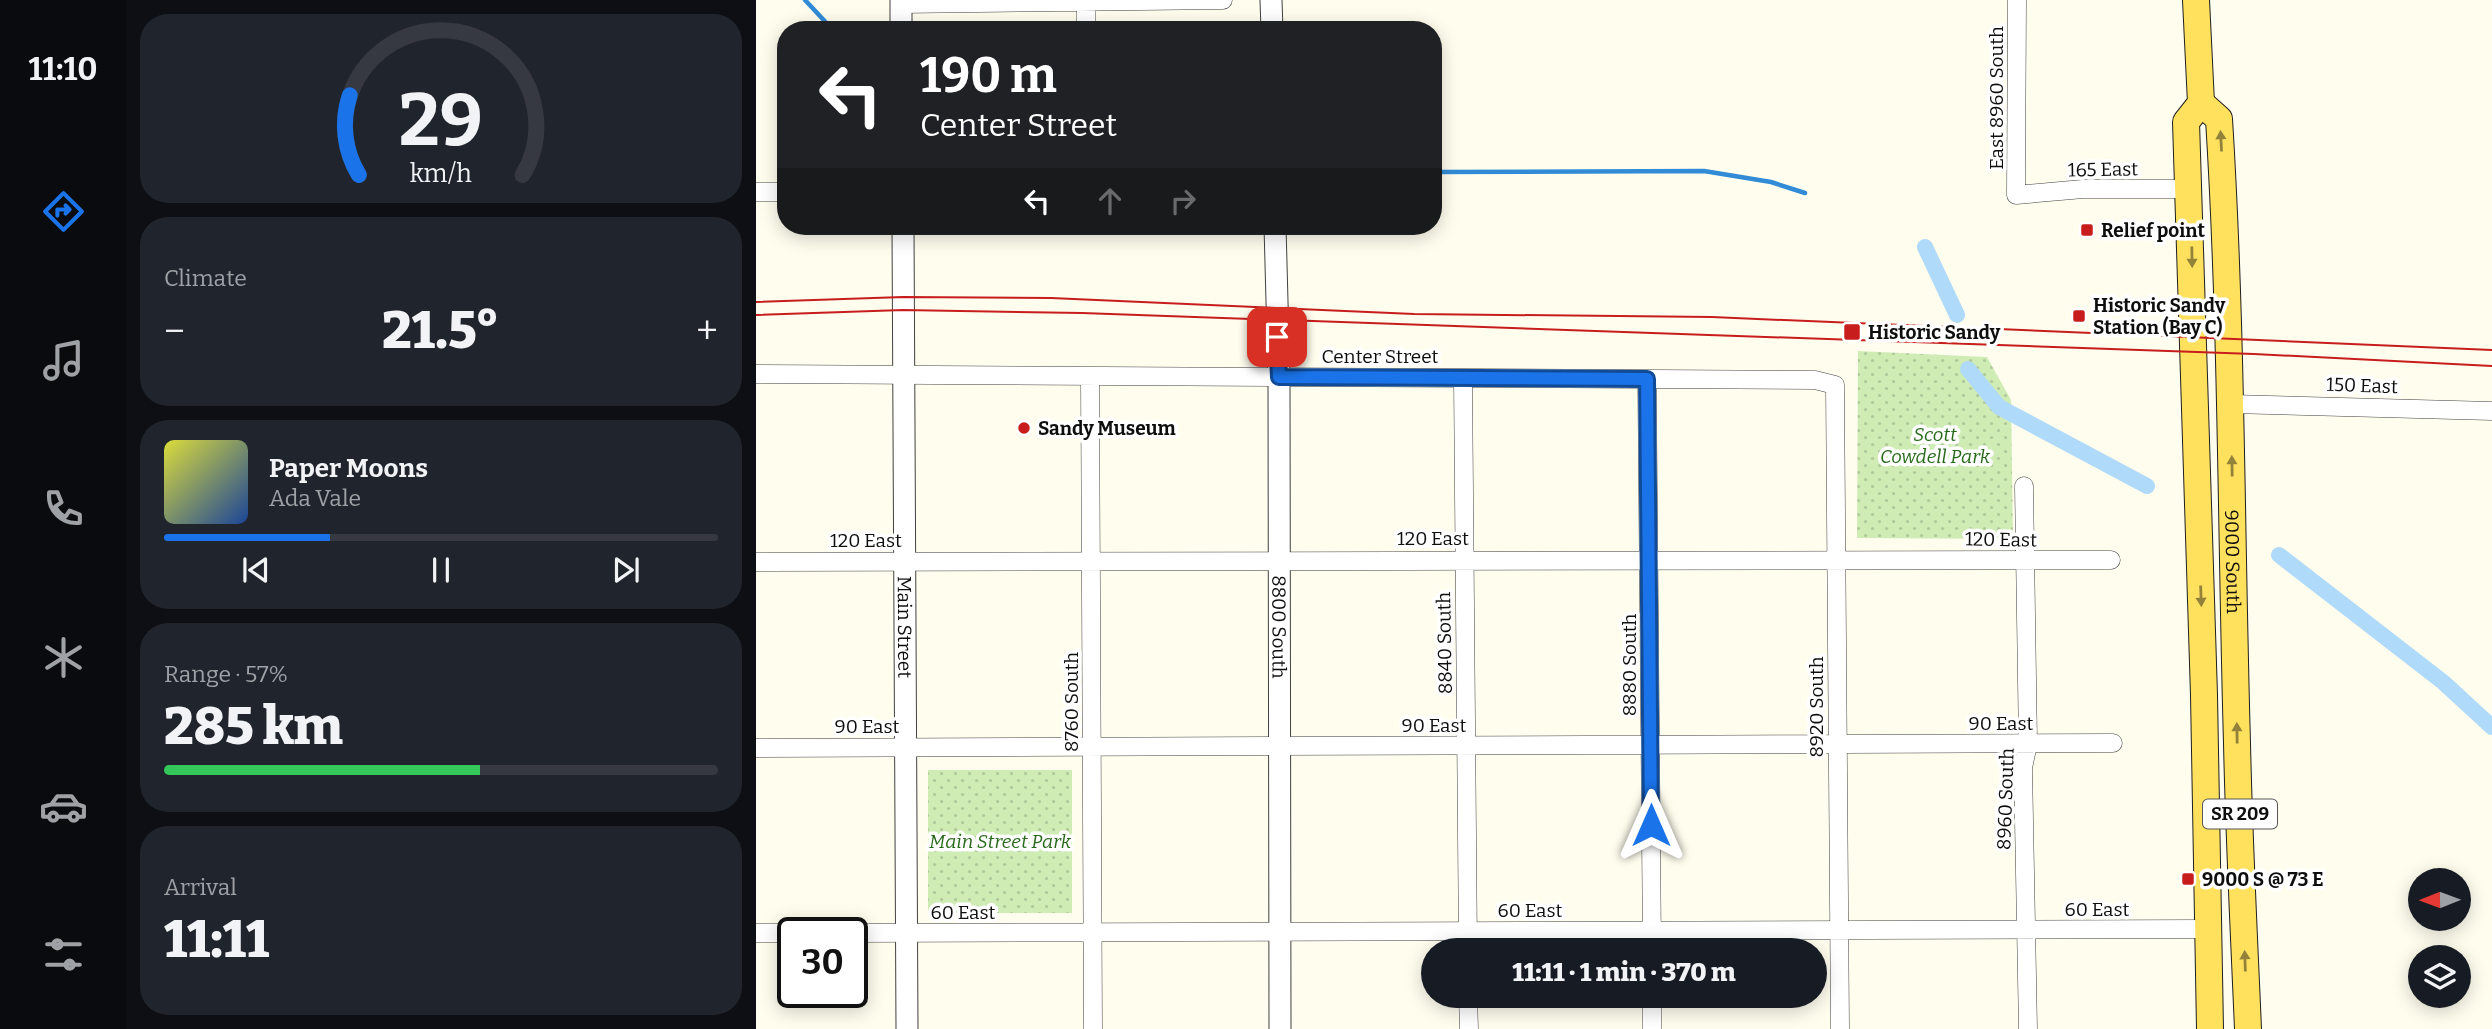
<!DOCTYPE html>
<meta charset="utf-8">
<style>
:root{--surface:#171b24;--page:#20242c;--text:#f1f3f6;--muted:#9ea1a6;--line:#363941;--accent:#1a73e8}
body{margin:0;font-family:Bitter,serif;background:var(--page);color:var(--text);height:100vh;display:flex;flex-direction:column;font-size:26px;white-space:nowrap}
*{box-sizing:border-box;margin:0}
p{font-size:23px;color:var(--muted)}
.icon{flex:none;width:38px;height:38px;fill:none;stroke:currentColor;stroke-width:2;stroke-linecap:round;stroke-linejoin:round}
.map{position:relative;flex:1;overflow:hidden}
.sheet{display:flex;flex-direction:column;gap:14px;padding:14px;background:#0d0f14;width:630px}
.sheet>*{flex:none}
.banner{position:absolute;left:21px;top:21px;width:665px;height:214px;border-radius:28px;box-shadow:0 4px 18px #0003;background:#202124;color:#fff;overflow:hidden}
.needle{width:46px;rotate:269deg}
.buttons{position:absolute;left:1652px;top:868px;display:grid;gap:14px}
.buttons a{display:grid;place-items:center;width:63px;height:63px;border-radius:50%;background:var(--surface);box-shadow:0 4px 18px #0003;font-size:35px}
.speed{position:absolute;left:21px;top:917px;display:flex;gap:14px;font-size:35px;font-weight:700;text-align:center}
.speed>*{display:grid;place-content:center;width:91px;height:91px;border-radius:50%;background:var(--surface);box-shadow:0 4px 18px #0003;line-height:1}
.speed .limit{border:4px solid #111;border-radius:10px;background:#fff;color:#111}
.pin{position:absolute;display:grid;place-items:center;width:60px;height:60px;color:#fff;margin:-30px;border-radius:14px;box-shadow:0 4px 10px #0006}
.me{position:absolute;width:77px;margin:-38px;rotate:0deg;stroke-linejoin:round;filter:drop-shadow(0 0 5px #0008)}
.turn{display:flex;align-items:center;gap:24px;height:147px;padding:0 28px;font-size:32px}
.turn .icon{width:91px;height:91px;stroke-width:2.5}
.turn b{display:block;font-size:49px;line-height:60px}
.lanes{display:flex;align-items:center;height:66px;padding:0 28px;background:#0003;justify-content:center;gap:35px;direction:ltr}
.lanes .off{opacity:.35}
.big{font-size:52px;font-weight:800;line-height:1.1}
.sheet .card{flex:1;display:flex;flex-direction:column;justify-content:center;gap:10px;min-width:0;padding:0 24px;border-radius:28px;background:var(--page)}
.sheet .dial{align-items:center;gap:0}
.dial svg{height:182px;overflow:visible;fill:none;stroke:var(--line);stroke-width:7;stroke-linecap:round;text-anchor:middle}
.dial text{fill:var(--text);stroke:none}
.song{display:flex;align-items:center;gap:21px}
.cover{width:84px;height:84px;border-radius:10px;background:linear-gradient(135deg,hsl(60 70% 55%),hsl(220 70% 35%))}
.played{height:7px;border-radius:4px;background:linear-gradient(90deg,var(--accent) 30%,var(--line) 30%)}
.keys{display:flex;justify-content:space-around;direction:ltr}
.heat{display:flex;justify-content:space-between;align-items:center;font-size:38px;direction:ltr}
.charge{height:10px;border-radius:5px;background:linear-gradient(90deg,#34c759 57%,var(--line) 0)}
.trip{position:absolute;left:665px;top:938px;width:406px;height:70px;border-radius:35px;background:var(--surface);box-shadow:0 4px 18px #0003;font-weight:800;line-height:70px;text-align:center}
main{display:flex;flex:1;min-height:0}
.tabs{display:flex;flex-direction:column;width:126px;justify-content:space-around;align-items:center;background:#090b0e;color:var(--muted)}
.tabs .icon{width:49px;height:49px}
.tabs .selected{color:var(--accent)}
.tabs b{font-size:32px;color:var(--text)}
.map>svg:first-child{display:block}
.park{fill:url(#park-dots)}
.lines{fill:none;stroke-linecap:round;stroke-linejoin:round}
.stream{stroke:#318bd6;stroke-width:4.5}
.canal{stroke:#afdafa;stroke-width:16}
.minor-casing{stroke:#414141;stroke-width:19}
.tertiary-casing{stroke:#414141;stroke-width:23}
.primary-casing{stroke:#1f1f1f;stroke-width:28}
.minor{stroke:#fff;stroke-width:18}
.tertiary{stroke:#fff;stroke-width:21}
.primary{stroke:#ffe15e;stroke-width:26}
.tram{stroke:#c71d1c;stroke-width:2}
.oneway{fill:#93823a}
.route-casing{stroke:#114b97;stroke-width:18}
.route{stroke:#1a73e8;stroke-width:12}
.poi-dot{fill:#c71d1c;stroke:#fff;stroke-width:2.5}
.labels{text-anchor:middle;stroke-width:7;stroke-linejoin:round;paint-order:stroke}
.shield{fill:#fff;stroke:#565656;stroke-width:2}
.shield-label{font-size:18px;font-weight:bold;fill:#0e0e0e}
.street-label{font-size:19px;fill:#0e0e0e;stroke:#fff}
.poi-label{font-size:19px;font-weight:bold;fill:#0e0e0e;stroke:#fff;text-anchor:start}
.park-label{font-size:19px;font-style:italic;fill:#266a19;stroke:#fff}
</style>
<main>
<nav class="tabs">
<b>11:10</b>
<svg class="icon selected" aria-label="directions" viewBox="0 0 24 24"><path d="M12 3l9 9-9 9-9-9zM9 14v-3h6M13 9l2 2-2 2"/></svg>
<svg class="icon" aria-label="music" viewBox="0 0 24 24"><path d="M9 18V5l10-2v13"/><circle cx="6" cy="18" r="3"/><circle cx="16" cy="16" r="3"/></svg>
<svg class="icon" aria-label="phone" viewBox="0 0 24 24"><path d="M5 4h4l2 5-3 2q2 4 5 5l2-3 5 2v4C11 20 4 13 5 4z"/></svg>
<svg class="icon" aria-label="climate" viewBox="0 0 24 24"><path d="M12 3v18M4 7l16 10M4 17L20 7"/></svg>
<svg class="icon" aria-label="car" viewBox="0 0 24 24"><path d="M5 17H2v-5l4-1 3-4h7l3 4 3 1v5h-3M9 17h6M6 11h13"/><circle cx="7" cy="17" r="2"/><circle cx="17" cy="17" r="2"/></svg>
<svg class="icon" aria-label="filters" viewBox="0 0 24 24"><path d="M4 7h16M4 17h16"/><circle cx="9" cy="7" r="2"/><circle cx="15" cy="17" r="2"/></svg>
</nav>
<section class="sheet">
<div class="card dial"><svg viewBox="0 0 100 80">
<path d="M14 69A42 42 0 1 1 86 69"/>
<path d="M14 69A42 42 0 0 1 10 34" stroke="#1a73e8"/>
<text x="50" y="56" font-size="32" font-weight="700">29</text>
<text x="50" y="72" font-size="11">km/h</text>
</svg></div>
<div class="card"><p>Climate</p>
<div class="heat"><a>−</a><b class="big">21.5°</b><a>+</a></div>
</div>
<div class="card">
<div class="song"><i class="cover"></i><div><b>Paper Moons</b><p>Ada Vale</p></div></div>
<div class="played"></div>
<div class="keys"><svg class="icon" aria-label="previous" viewBox="0 0 24 24"><path d="M18 5L8 12l10 7zM5 5v14"/></svg><svg class="icon" aria-label="pause" viewBox="0 0 24 24"><path d="M8 5v14M16 5v14"/></svg><svg class="icon" aria-label="next" viewBox="0 0 24 24"><path d="M6 5l10 7-10 7zM19 5v14"/></svg></div>
</div>
<div class="card"><p>Range · 57%</p><b class="big">285 km</b><div class="charge"></div></div>
<div class="card"><p>Arrival</p><b class="big">11:11</b></div>
</section>
<div class="map">
<svg width="1736" height="1029" viewBox="0 0 1736 1029">
<defs>
<pattern id="park-dots" width="8" height="8" patternUnits="userSpaceOnUse" patternTransform="scale(1.75)"><rect width="8" height="8" fill="#cfecb5"/><path d="M2 2h.1M6 6h.1" fill="none" stroke="#b1c99a" stroke-width="1.8" stroke-linecap="round"/></pattern>
</defs>
<rect width="100%" height="100%" fill="#fffdee"/>
<!-- park -->
<path class="park" d="M 1102,351 L 1231,357 L 1255,400 L 1257,539 L 1101,538 Z
M 172,770 L 316,770 L 316,913 L 172,913 Z"/>
<g class="lines">
<!-- stream -->
<path class="stream" d="M 49,0 L 77,30
M 677,172 L 948,171 L 1015,182 L 1049,193"/>
<!-- canal -->
<path class="canal" d="M 1169,247 L 1201,315
M 1212,369 L 1243,407 L 1391,486
M 1523,555 L 1687,682 L 1736,727"/>
<defs>
<path id="minor" d="M 330,0 L 330,30
M 1261,0 L 1260,195 L 1327,189 L 1434,189
M 145,4 L 467,0
M 0,192 L 30,192
M 0,374 L 1059,380 L 1079,385 L 1084,1029
M 334,376 L 337,1029
M 707,378 L 712,950
M 891,379 L 896,950
M 1475,404 L 1736,411
M 1268,486 L 1272,744 L 1267,768 L 1272,1029
M 0,562 L 1355,560
M 0,748 L 1357,743
M 0,933 L 37,933
M 96,933 L 1451,929
M 712,996 L 713,1029
M 896,996 L 896,1029"/>
<g id="tertiary">
<path d="M 145,0 L 145,30"/>
<path d="M 515,0 L 516,30"/>
<path id="s1" d="M 147,226 L 151,1029"/>
<path id="s2" d="M 519,226 L 523,377 L 524,1029"/>
</g>
<g id="primary">
<path d="M 1440,0 L 1445,103 L 1430,122 L 1448,695 L 1454,1029"/>
<path id="s3" d="M 1445,103 L 1463,119 C 1476,327 1475,535 1481,743 C 1483,839 1488,934 1492,1029"/>
</g>
</defs>
<!-- minor casing -->
<use href="#minor" class="minor-casing"/>
<!-- tertiary casing -->
<use href="#tertiary" class="tertiary-casing"/>
<!-- primary casing -->
<use href="#primary" class="primary-casing"/>
<!-- minor -->
<use href="#minor" class="minor"/>
<!-- tertiary -->
<use href="#tertiary" class="tertiary"/>
<!-- primary -->
<use href="#primary" class="primary"/>
<!-- tram -->
<path class="tram" d="M 0,302 L 147,297 L 295,298 L 658,314 L 956,317 L 1736,350
M 0,315 L 147,310 L 326,313 L 1498,354 L 1736,366"/>
</g>
<!-- one-way arrows -->
<defs><path id="oneway-solid" d="M-6-.8H1V-3.2L6.5 0L1 3.2V.8H-6Z" transform="scale(1.75)"/></defs>
<g class="oneway">
<use href="#oneway-solid" transform="translate(1465 141) rotate(-93)"/>
<use href="#oneway-solid" transform="translate(1436 257) rotate(89)"/>
<use href="#oneway-solid" transform="translate(1476 466) rotate(-91)"/>
<use href="#oneway-solid" transform="translate(1445 596) rotate(88)"/>
<use href="#oneway-solid" transform="translate(1481 733) rotate(-91)"/>
<use href="#oneway-solid" transform="translate(1489 961) rotate(-92)"/>
</g>
<g class="lines">
<defs>
<path id="route" d="M 521,337 L 523,377 L 891,379 L 895,825"/>
</defs>
<!-- route casing -->
<use href="#route" class="route-casing"/>
<!-- route -->
<use href="#route" class="route"/>
</g>
<!-- markers -->
<g class="poi-dot">
<rect x="1324" y="223" width="14" height="14" rx="3.5"/>
<rect x="1316" y="309" width="14" height="14" rx="3.5"/>
<rect x="1087" y="323" width="18" height="18" rx="3.5"/>
<circle cx="268" cy="428" r="7"/>
<rect x="1425" y="872" width="14" height="14" rx="3.5"/>
</g>
<g class="labels">
<!-- shield labels -->
<rect class="shield" x="1447" y="799.5" width="74" height="29" rx="5"/>
<g class="shield-label">
<text x="1484" y="820">SR 209</text>
</g>
<!-- street labels -->
<g class="street-label">
<text transform="translate(1240 98) rotate(-90)" y="7">East 8960 South</text>
<text transform="translate(1347 169) rotate(-1)" y="7">165 East</text>
<text x="624" y="363">Center Street</text>
<text transform="translate(1606 385) rotate(2)" y="7">150 East</text>
<text x="677" y="545">120 East</text>
<text transform="translate(1245 539) rotate(1)" y="7">120 East</text>
<text x="110" y="547">120 East</text>
<text dy="7" stroke="none"><textPath href="#s3" startOffset="467">9000 South</textPath></text>
<text dy="7" stroke="none"><textPath href="#s1" startOffset="401">Main Street</textPath></text>
<text dy="7" stroke="none"><textPath href="#s2" startOffset="401">8800 South</textPath></text>
<text transform="translate(688 643) rotate(-91)" y="7">8840 South</text>
<text transform="translate(873 665) rotate(-90)" y="7">8880 South</text>
<text transform="translate(315 702) rotate(-90)" y="7">8760 South</text>
<text transform="translate(1060 707) rotate(-90)" y="7">8920 South</text>
<text x="1245" y="730">90 East</text>
<text x="678" y="732">90 East</text>
<text x="111" y="733">90 East</text>
<text transform="translate(1249 799) rotate(-88)" y="7">8960 South</text>
<text x="1341" y="916">60 East</text>
<text x="774" y="917">60 East</text>
<text x="207" y="919">60 East</text>
</g>
<!-- poi labels -->
<g class="poi-label">
<text x="1345" y="237">Relief point</text>
<text x="1337" y="312">Historic Sandy<tspan x="1337" dy="22">Station (Bay C)</tspan></text>
<text x="1112" y="339">Historic Sandy</text>
<text x="282" y="435">Sandy Museum</text>
<text x="1446" y="886">9000 S @ 73 E</text>
</g>
<!-- park labels -->
<g class="park-label">
<text x="1179" y="441">Scott<tspan x="1179" dy="22">Cowdell Park</tspan></text>
<text x="244" y="848">Main Street Park</text>
</g>
</g>
</svg>
<div class="buttons">
<a><svg class="needle" viewBox="-14 -14 28 28"><path d="M0-13l5 13h-10z" fill="#e53935"/><path d="M0 13l5-13h-10z" fill="#9ea1a6"/></svg></a>
<a><svg class="icon" aria-label="layers" viewBox="0 0 24 24"><path d="M12 4l9 5-9 5-9-5zM3 14l9 5 9-5"/></svg></a>
</div>
<div class="speed"><div class="limit">30</div></div>
<div class="pin" style="left:521px;top:337px;background:#d93025"><svg class="icon" aria-label="arrive" viewBox="0 0 24 24"><path d="M6 21V4h12l-3 4 3 4H6"/></svg></div>
<svg class="me" style="left:895px;top:825px" viewBox="-20 -20 40 40"><path d="M0-17L14 15 0 8-14 15z" fill="#1a73e8" stroke="#fff" stroke-width="4"/></svg>
<div class="trip">11:11 · 1 min · 370 m</div>
<div class="banner">
<div class="turn"><svg class="icon" aria-label="left" viewBox="0 0 24 24"><path d="M17 20v-9H6M10 6l-5 5 5 5"/></svg><div><b>190 m</b>Center Street</div></div>
<div class="lanes"><svg class="icon" aria-label="left" viewBox="0 0 24 24"><path d="M17 20v-9H6M10 6l-5 5 5 5"/></svg><svg class="icon off" aria-label="ahead" viewBox="0 0 24 24"><path d="M12 20V5M6 11l6-6 6 6"/></svg><svg class="icon off" aria-label="right" viewBox="0 0 24 24"><path d="M7 20v-9h11M14 6l5 5-5 5"/></svg></div>
</div>
</div>
</main>
